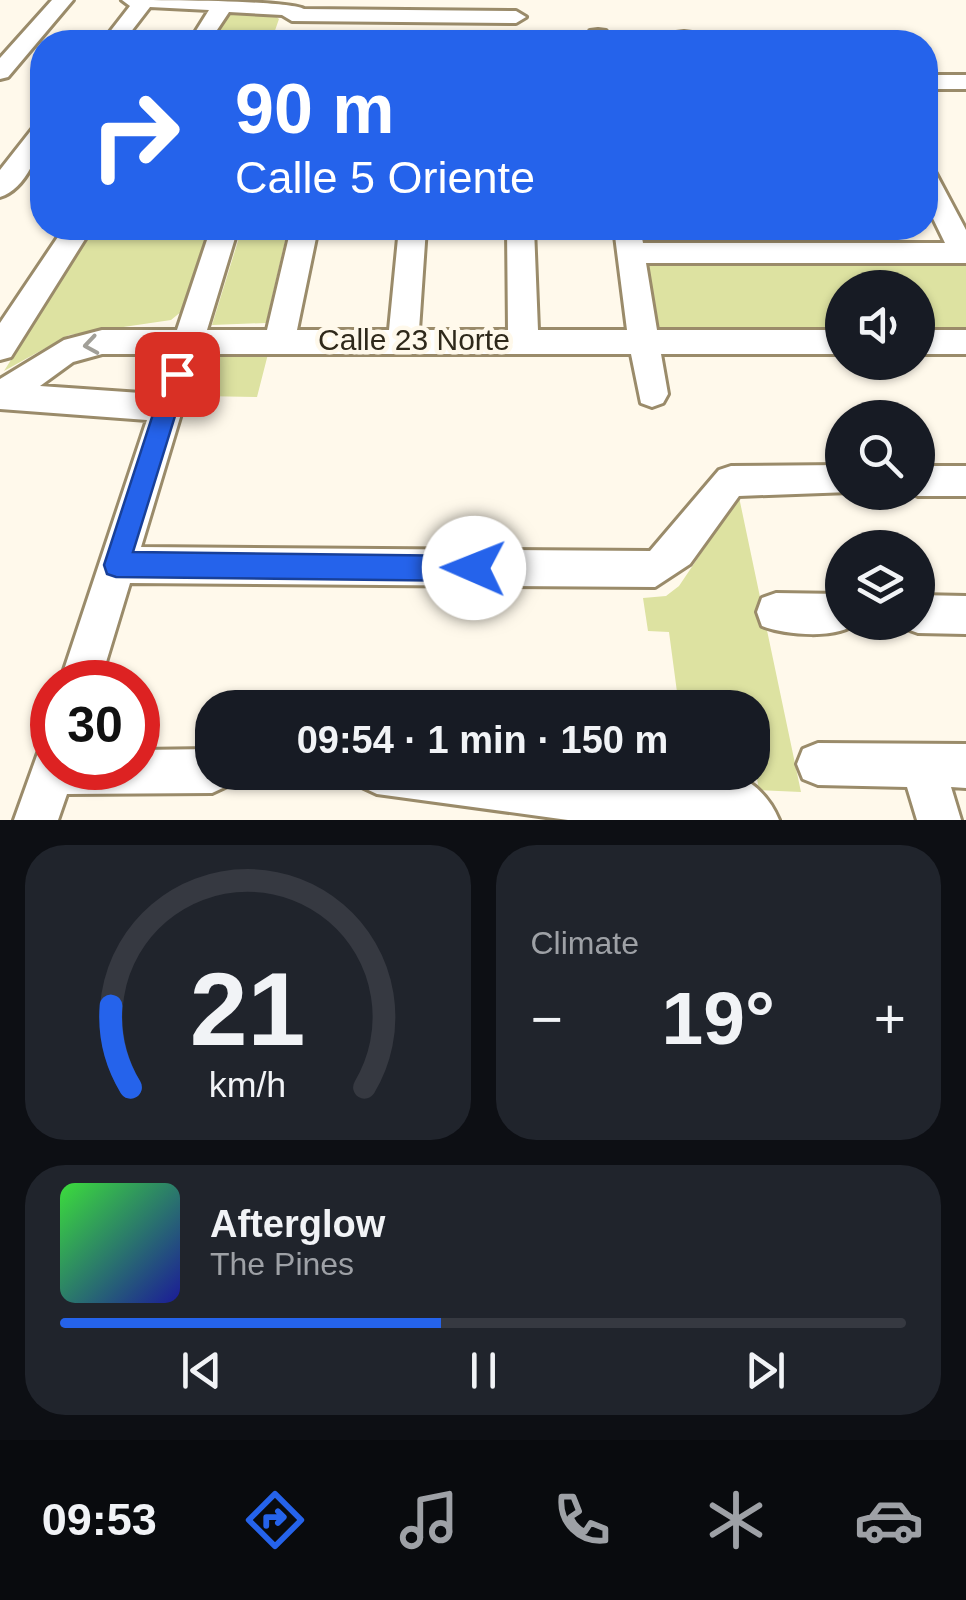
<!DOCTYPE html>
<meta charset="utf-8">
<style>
:root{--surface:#171b24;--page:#20242c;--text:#f1f3f6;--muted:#9ea1a6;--line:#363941;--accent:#2563eb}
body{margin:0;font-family:Arial,sans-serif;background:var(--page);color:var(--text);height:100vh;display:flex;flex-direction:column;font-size:38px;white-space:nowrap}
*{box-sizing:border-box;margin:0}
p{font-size:32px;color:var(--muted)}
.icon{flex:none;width:55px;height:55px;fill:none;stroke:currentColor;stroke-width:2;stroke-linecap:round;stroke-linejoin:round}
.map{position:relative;height:820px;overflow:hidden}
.panel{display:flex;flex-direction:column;gap:25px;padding:25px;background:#0d0f14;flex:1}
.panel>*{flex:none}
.hud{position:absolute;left:30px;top:30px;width:908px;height:210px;border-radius:40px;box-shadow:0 2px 8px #0004;background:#2563eb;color:#fff;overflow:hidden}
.buttons{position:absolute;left:825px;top:270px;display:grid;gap:20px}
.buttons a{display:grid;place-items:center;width:110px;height:110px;border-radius:50%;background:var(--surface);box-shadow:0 2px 8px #0004;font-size:50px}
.speed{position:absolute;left:30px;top:660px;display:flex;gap:20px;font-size:50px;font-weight:700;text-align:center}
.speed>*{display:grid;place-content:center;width:130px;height:130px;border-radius:50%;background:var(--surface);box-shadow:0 2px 8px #0004;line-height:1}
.speed .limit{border:15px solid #d22;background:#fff;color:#111}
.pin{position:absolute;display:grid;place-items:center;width:85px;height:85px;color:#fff;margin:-42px;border-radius:20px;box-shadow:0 5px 15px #0006}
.me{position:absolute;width:110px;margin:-55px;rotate:271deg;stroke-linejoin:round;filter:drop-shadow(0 0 8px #0008)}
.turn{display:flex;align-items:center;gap:35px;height:210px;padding:0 40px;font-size:45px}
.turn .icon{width:130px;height:130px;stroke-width:2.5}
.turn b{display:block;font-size:70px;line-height:85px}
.big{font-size:75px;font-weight:700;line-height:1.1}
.panel .card{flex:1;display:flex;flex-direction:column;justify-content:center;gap:15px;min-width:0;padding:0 35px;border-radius:40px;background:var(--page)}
.panel .dial{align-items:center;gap:0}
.dial svg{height:260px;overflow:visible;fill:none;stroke:var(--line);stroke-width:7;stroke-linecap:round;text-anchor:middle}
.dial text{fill:var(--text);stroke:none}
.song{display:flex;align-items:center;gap:30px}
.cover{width:120px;height:120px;border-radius:15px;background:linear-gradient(135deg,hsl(120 70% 55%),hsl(240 70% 35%))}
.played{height:10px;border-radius:5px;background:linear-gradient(90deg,var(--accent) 45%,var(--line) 45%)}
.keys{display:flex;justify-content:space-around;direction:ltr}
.heat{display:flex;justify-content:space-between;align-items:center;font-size:55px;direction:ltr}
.panel .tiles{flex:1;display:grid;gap:25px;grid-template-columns:1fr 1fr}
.card:last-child{grid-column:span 2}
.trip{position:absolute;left:195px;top:690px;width:575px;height:100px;border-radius:40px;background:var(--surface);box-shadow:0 2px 8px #0004;font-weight:700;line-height:100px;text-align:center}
.tabs{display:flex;height:160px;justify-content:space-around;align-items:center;background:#090b0e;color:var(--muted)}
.tabs .icon{width:70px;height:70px}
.tabs .selected{color:var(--accent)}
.tabs b{font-size:45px;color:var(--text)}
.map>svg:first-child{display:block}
.green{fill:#dde2a1}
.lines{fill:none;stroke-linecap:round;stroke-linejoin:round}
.minor-casing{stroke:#9a8b6a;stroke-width:6}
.minor{fill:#fff;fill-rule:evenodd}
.oneway{stroke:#a19f98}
.route{fill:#2563eb;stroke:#184099;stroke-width:2.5}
.labels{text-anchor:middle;stroke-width:9;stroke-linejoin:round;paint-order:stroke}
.street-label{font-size:30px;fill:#2f291b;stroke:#fff9eb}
</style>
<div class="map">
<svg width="966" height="820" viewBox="0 0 966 820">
<rect width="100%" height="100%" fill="#fff9eb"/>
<!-- green -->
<path class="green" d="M 228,14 L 273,14 L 279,19 L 271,42 L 211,42 Z
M 94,228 L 212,228 L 187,307 L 171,320 L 69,335 L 4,371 Z
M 242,228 L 288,228 L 266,323 L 212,325 Z
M 640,261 L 966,261 L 966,327 L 918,327 L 918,288 L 842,288 L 842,327 L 651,327 Z
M 224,354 L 268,354 L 257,397 L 199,396 L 209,362 Z
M 739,497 L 801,792 L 759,790 L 753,756 L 752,708 L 679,707 L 669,632 L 648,631 L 643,598 L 666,596 L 679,586 Z"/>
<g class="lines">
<defs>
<path id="minor" d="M 52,0 L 73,0 L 8,77 L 0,79 L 0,58 Z
M 122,0 C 153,0 287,0 304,9 L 516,11 L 526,17 L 516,23 L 292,21 L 282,15 L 229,12 L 209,42 L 189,42 L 209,10 L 150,7 L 123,42 L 102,42 L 130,6 Z
M 598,30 L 606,31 L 609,42 L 589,42 L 590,31 Z
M 684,32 L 692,33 L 696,42 L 676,42 L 676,33 Z
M 925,75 L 966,75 L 966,89 L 925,89 Z
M 42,125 C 43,149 26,189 0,197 L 0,170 L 33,128 Z
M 925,168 L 934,170 L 966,230 L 966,263 L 646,263 L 657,330 L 842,330 L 842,354 L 661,354 L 668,394 L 663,403 L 652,407 L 641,403 L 631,354 L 199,354 L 141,547 L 650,551 L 719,470 L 731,466 L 842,465 L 842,492 L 850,492 L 739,496 L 690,564 L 655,587 L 130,583 L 100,682 L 60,682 L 147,420 L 0,409 L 0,379 L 64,340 L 102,330 L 177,330 L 211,228 L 238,228 L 207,330 L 267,330 L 291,228 L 318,228 L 297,330 L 389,330 L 399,228 L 426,228 L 419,330 L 508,330 L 507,228 L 534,228 L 538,330 L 627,330 L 614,228 L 640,228 L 643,243 L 945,243 L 925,202 ZM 102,354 L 169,354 L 155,394 L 40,386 L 73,362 Z
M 64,228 L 92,228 L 11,357 L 0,360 L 0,323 Z
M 918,330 L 966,330 L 966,354 L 918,354 Z
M 918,466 L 966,466 L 966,496 L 918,496 L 907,492 L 918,492 Z
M 776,593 L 842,594 L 842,622 L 857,622 C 840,640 785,635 762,626 L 757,612 L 762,598 Z
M 918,595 L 966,596 L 966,634 L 918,633 L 904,628 L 902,622 L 918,622 Z
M 818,743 L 966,744 L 966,788 L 951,787 L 961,820 L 917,820 L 907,787 L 818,785 L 803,779 L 797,764 L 803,749 Z
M 52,747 L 52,768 L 138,768 L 138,750 L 212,749 L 212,772 L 233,772 L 227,786 L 212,793 L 67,794 L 58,820 L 14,820 L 38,753 Z
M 356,772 L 538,772 L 616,778 L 732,773 C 754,782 770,798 779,820 L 568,820 L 377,794 L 362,787 Z"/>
</defs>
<!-- minor casing -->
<use href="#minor" class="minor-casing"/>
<!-- minor -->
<use href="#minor" class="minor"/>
</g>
<!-- one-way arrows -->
<defs><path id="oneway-chevron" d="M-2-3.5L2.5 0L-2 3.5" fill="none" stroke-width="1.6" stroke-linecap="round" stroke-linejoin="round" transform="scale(2.5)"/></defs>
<use class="oneway" href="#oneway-chevron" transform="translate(91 345) rotate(171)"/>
<!-- route -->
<path class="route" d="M 177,365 L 188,374 L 133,552 L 474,556 L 483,559 L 487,568 L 483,577 L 474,581 L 116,577 L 107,574 L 104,565 L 166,374 Z"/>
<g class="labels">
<!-- street labels -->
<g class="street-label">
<text x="414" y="350">Calle 23 Norte</text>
</g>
</g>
</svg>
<div class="buttons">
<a><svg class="icon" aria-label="sound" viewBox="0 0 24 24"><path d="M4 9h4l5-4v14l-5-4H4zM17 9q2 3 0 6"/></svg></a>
<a><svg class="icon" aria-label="search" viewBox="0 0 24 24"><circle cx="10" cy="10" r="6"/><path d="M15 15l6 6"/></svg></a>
<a><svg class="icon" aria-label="layers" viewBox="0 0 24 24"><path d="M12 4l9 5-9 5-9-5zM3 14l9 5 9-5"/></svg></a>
</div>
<div class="speed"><div class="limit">30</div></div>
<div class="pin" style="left:177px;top:374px;background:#d93025"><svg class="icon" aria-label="arrive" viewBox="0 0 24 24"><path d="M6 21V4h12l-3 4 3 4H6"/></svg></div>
<svg class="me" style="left:474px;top:568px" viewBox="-20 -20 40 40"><circle r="19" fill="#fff"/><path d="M0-13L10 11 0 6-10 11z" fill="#2563eb"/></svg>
<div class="trip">09:54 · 1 min · 150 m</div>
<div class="hud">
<div class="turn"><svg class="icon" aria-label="right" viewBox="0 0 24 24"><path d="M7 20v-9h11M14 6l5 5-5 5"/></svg><div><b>90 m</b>Calle 5 Oriente</div></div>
</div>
</div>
<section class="panel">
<div class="tiles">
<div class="card dial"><svg viewBox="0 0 100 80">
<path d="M14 69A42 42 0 1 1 86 69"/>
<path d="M14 69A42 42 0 0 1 8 44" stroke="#2563eb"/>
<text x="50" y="56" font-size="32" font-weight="700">21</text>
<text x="50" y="72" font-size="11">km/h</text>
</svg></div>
<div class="card"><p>Climate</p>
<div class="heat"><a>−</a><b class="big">19°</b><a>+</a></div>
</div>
<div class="card">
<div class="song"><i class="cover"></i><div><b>Afterglow</b><p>The Pines</p></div></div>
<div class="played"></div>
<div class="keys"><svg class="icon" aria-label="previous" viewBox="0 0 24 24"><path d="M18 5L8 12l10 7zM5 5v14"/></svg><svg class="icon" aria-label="pause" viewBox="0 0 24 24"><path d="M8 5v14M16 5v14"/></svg><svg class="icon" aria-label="next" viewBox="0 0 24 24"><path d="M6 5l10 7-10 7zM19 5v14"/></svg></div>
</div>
</div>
</section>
<nav class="tabs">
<b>09:53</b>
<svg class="icon selected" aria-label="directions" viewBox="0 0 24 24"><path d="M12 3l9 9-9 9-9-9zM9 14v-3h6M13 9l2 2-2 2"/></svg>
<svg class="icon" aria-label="music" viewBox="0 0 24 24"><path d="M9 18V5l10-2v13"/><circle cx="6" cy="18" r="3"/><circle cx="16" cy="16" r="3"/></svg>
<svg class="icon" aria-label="phone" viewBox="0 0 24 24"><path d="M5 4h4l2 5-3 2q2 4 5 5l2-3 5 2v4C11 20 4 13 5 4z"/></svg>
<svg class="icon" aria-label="climate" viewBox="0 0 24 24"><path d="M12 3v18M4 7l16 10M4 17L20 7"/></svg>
<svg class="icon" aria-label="car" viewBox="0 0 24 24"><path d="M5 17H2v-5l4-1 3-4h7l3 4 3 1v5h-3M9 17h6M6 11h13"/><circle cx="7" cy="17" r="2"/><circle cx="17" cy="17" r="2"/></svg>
</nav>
